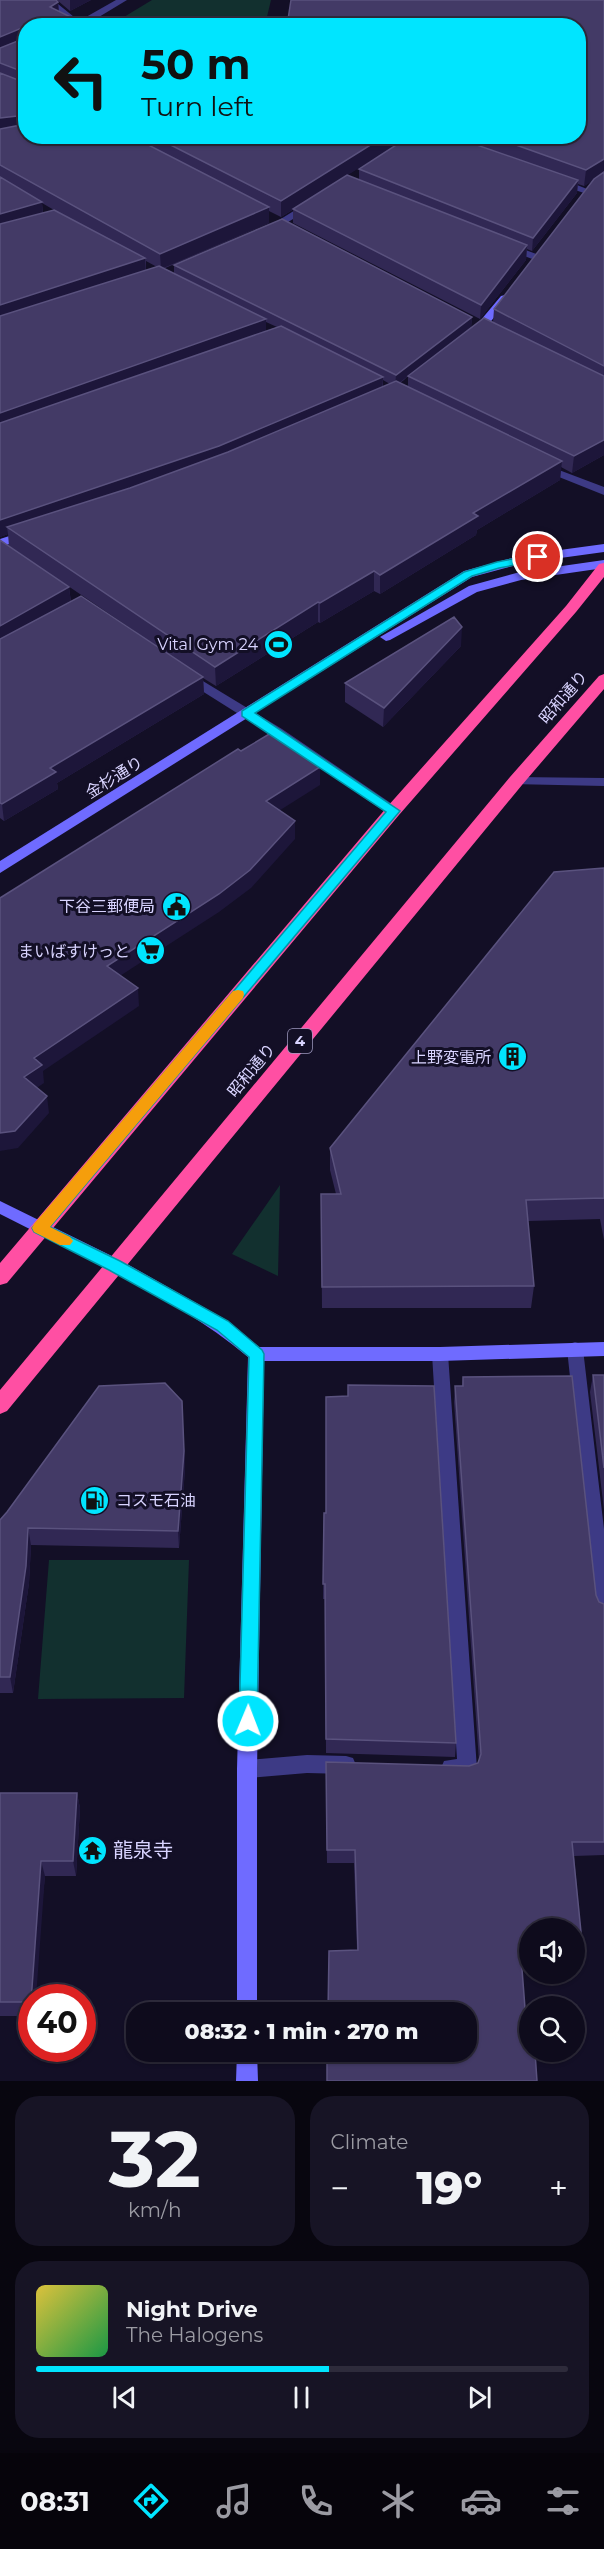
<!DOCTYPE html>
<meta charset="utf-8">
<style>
:root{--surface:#0e0b1c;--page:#171425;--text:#f1f3f6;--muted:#9b9ba3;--line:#2e2b3b;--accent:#00e5ff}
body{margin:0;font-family:Montserrat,"Noto Sans JP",sans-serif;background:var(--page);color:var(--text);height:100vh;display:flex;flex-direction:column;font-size:22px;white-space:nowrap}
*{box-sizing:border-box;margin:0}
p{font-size:20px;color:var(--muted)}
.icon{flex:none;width:33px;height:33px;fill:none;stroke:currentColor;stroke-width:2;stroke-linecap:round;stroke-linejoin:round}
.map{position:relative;height:2081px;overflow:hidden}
.sheet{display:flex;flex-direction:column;gap:15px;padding:15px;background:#08060f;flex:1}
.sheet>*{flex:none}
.top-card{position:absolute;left:18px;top:18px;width:568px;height:126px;border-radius:24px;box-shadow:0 2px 4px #0004,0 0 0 2px var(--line);background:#00e5ff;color:#111;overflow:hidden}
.buttons{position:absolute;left:519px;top:1918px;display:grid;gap:12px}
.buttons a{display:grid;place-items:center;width:66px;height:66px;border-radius:50%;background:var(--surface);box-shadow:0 2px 4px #0004,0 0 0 2px var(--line);font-size:30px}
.speed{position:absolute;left:18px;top:1984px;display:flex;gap:12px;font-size:30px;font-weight:700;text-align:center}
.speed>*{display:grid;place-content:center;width:78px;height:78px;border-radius:50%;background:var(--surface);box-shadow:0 2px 4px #0004,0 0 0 2px var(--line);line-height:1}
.speed .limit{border:9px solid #d22;background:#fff;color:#111}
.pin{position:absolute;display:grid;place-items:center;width:51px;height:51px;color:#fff;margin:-26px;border:3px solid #fff;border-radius:50%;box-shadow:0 2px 6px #0007}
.me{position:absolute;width:66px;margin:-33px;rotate:1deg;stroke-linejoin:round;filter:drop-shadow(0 0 4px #0008)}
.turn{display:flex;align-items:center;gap:21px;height:126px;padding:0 24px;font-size:27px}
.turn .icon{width:78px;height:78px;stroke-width:2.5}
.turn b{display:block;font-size:42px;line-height:51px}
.big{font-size:45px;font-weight:800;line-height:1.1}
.sheet .tile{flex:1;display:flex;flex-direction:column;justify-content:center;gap:9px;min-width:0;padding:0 21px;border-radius:24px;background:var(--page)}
.sheet .dial{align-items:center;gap:0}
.dial b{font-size:78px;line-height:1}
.song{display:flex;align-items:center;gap:18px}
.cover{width:72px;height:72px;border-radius:9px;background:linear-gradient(135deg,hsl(50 70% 55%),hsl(140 70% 35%))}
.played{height:6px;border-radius:3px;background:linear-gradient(90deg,var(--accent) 55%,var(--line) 55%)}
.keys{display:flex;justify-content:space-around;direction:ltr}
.heat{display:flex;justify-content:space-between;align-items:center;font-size:33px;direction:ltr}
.sheet .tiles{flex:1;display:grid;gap:15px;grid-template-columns:1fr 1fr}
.tile:last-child{grid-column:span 2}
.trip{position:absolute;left:126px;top:2002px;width:351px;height:60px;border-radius:24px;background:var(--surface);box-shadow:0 2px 4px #0004,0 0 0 2px var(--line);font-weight:800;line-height:60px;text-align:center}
.tabs{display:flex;height:96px;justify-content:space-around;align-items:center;background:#06040b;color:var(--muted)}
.tabs .icon{width:42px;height:42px}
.tabs .active{color:var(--accent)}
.tabs b{font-size:27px;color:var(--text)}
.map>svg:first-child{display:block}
.green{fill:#12302f}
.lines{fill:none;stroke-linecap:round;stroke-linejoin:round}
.lane{fill:#3d3a85;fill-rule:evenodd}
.street{fill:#3d3a85;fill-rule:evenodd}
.secondary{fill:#6f6bff;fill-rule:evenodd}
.highway{fill:#ff4fa3;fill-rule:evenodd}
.wall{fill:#312854;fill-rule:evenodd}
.shaded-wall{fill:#1d163a}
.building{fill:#433a66;stroke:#5a527e;stroke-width:1.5}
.route{fill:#00e5ff;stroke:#0095a6;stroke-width:1.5}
.slow{fill:#f59e0b}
.labels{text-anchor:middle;stroke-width:6;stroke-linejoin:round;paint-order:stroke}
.shield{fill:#130f26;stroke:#9e99be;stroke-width:1.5}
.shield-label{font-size:15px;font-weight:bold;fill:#d9d4ff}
.poi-label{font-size:16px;fill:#d9d4ff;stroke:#130f26;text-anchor:end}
.street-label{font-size:16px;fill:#d9d4ff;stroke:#130f26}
.near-poi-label{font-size:20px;fill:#d9d4ff;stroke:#130f26;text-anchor:start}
</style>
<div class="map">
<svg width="604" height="2081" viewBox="0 0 604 2081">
<rect width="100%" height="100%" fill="#130f26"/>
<!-- green -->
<path class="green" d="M 152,0 L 271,0 L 265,25 L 124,26 L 119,20 Z
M 280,1185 L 278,1276 L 232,1254 Z
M 49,1560 L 189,1560 L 184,1698 L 38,1699 Z"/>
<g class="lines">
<!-- lane -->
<path class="lane" d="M 507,243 L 539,255 L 540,257 L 535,260 L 503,248 L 502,246 Z
M 440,1347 L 446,1349 L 448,1354 L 477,1769 L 474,1776 L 467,1778 L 444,1775 L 441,1768 L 444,1761 L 457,1759 L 432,1354 L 434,1349 Z
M 307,1755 L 346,1756 L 353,1758 L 356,1765 L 353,1772 L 346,1774 L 307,1773 L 247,1778 L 240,1776 L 237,1769 L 240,1762 L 247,1760 Z"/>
<!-- street -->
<path class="street" d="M 44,0 L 53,0 L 79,21 L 116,0 L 127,0 L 84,26 L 72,26 Z
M 554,179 L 562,179 L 592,191 L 587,194 L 554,183 Z
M 305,204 L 314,206 L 272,232 L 263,230 Z
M 543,464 L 604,487 L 604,495 L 539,469 L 537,467 Z
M 188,672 L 282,729 L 398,808 L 400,811 L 398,814 L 388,814 L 272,735 L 183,679 L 182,676 Z
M 516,777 L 604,778 L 604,786 L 511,784 L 509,781 L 511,778 Z
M 575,1342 L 581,1344 L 583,1349 L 604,1529 L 604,1618 L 598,1616 L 595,1610 L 567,1349 L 569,1344 Z"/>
<!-- secondary -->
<path class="secondary" d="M 505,295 L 510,298 L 478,337 L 470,337 L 470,333 L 501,296 Z
M 28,530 L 34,534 L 32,537 L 0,547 L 0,539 Z
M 604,544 L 604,552 L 524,563 L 472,577 L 0,873 L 0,861 L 464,571 L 523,555 Z
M 604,560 L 604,568 L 521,580 L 477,592 L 390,640 L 386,641 L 380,637 L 469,586 L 520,572 Z
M 0,1201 L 120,1260 L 228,1321 L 259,1347 L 440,1347 L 604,1342 L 604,1356 L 440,1361 L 264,1361 L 257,1769 L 257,2013 L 237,2013 L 237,1769 L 248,1357 C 176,1297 83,1257 0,1214 Z
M 237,2052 L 257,2052 L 258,2081 L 236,2081 Z"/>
<!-- highway -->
<path class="highway" d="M 604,563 L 604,577 L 576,612 L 399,815 L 7,1283 L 0,1285 L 0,1263 L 387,807 L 566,606 L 599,564 Z
M 604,674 L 604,689 L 522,785 L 7,1411 L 0,1414 L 0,1390 L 510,777 L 599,676 Z"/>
</g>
<!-- wall -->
<path class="wall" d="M 0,0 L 58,2 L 59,11 L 26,26 L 26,136 L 410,136 L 347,175 L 359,180 L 359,169 L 410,136 L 579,136 L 604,0 L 604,455 L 572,473 L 561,467 L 560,480 L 477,530 L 476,535 L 380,594 L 374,591 L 320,623 L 318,622 L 216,686 L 203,678 L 204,694 L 57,783 L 58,789 L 4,821 L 0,818 L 0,540 L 69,587 L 71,602 L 136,632 L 9,546 L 8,534 L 0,537 ZM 593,180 L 494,309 L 493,322 L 471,328 L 472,317 L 174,265 L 174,274 L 163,269 L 269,223 L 269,211 L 281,217 L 320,193 L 293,209 L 293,223 L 480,319 L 526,260 L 527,249 L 532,251 L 577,193 L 578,184 L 584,186 ZM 42,203 L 54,210 L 43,213 ZM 146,261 L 157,267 L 146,270 ZM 266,322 L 277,327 L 266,331 ZM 408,376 L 408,386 L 400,383 L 404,380 ZM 383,380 L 390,384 L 383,387 Z
M 57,0 L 91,0 L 70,11 Z
M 461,646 L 383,727 L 345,702 L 345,683 Z
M 604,868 L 604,1240 L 600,1219 L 528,1221 L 534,1286 L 531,1308 L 322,1308 L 321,1194 L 336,1194 L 330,1170 L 330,1148 Z
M 593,1375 L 604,1375 L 604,1510 L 590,1392 Z
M 463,1377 L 599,1602 L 604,1604 L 604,1855 L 574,1856 L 582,1942 L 579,1955 L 574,1955 L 574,1929 L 530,1929 L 530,1956 L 521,1956 L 526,2021 L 530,2052 L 357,1950 L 354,1863 L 327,1863 L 326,1776 L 469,1766 L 478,1763 L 479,1761 L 454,1402 L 455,1386 L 462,1386 Z
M 182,1401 L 185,1469 L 179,1548 L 31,1545 L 29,1583 L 13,1693 L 0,1693 L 0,1520 Z
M 324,1513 L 456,1743 L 455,1757 L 326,1753 L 325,1599 L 323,1599 Z
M 0,1793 L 77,1793 L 80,1808 L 76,1876 L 45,1876 L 32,1998 L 32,2016 L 0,2016 Z"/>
<!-- shaded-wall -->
<path class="shaded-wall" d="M 70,0 L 91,0 L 70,11 Z
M 58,2 L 59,17 L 50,7 Z
M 24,27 L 25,42 L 0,53 L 0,37 Z
M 26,115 L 26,131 L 0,134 L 0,118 Z
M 385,136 L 410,136 L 281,217 L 281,201 Z
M 604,159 L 604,174 L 584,186 L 586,170 Z
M 578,180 L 577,193 L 532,251 L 533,238 Z
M 42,202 L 43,218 L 0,231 L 0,214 Z
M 269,207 L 269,223 L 161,269 L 160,254 Z
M 527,245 L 526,260 L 480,319 L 481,305 Z
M 145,258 L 146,274 L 0,322 L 0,305 Z
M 472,317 L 471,328 L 395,386 L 396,375 Z
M 266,319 L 266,336 L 0,430 L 0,413 Z
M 383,377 L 382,393 L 219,463 L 7,527 L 8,534 L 0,537 L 0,520 Z
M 604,440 L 604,455 L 572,473 L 574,456 Z
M 562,461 L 560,480 L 477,530 L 476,535 L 380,594 L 380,575 L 473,513 Z
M 374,571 L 374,591 L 320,623 L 320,603 Z
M 69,587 L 71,604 L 0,644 L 0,626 Z
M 318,602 L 318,622 L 216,686 L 215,667 Z
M 462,627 L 461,646 L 383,727 L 384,708 Z
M 203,677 L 204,694 L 57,783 L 58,789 L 4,821 L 2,804 L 50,768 Z
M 320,767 L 320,785 L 266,819 L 266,801 Z
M 295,821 L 295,839 L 251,888 L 219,912 L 109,983 L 107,966 Z
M 138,988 L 139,1006 L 43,1071 L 44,1083 L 26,1095 L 24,1077 L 34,1058 Z
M 47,1096 L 49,1113 L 18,1148 L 0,1151 L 0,1133 Z
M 182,1401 L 185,1469 L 179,1548 L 178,1531 Z
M 28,1528 L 31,1545 L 29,1583 L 13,1693 L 10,1677 Z
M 77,1793 L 80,1808 L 76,1876 L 73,1861 Z
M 41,1861 L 45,1876 L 36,1998 L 32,1998 L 32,2004 L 31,2002 Z"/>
<!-- building -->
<path class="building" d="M 0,0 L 56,0 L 58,2 L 50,7 L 89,26 L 26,26 L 26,28 L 24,27 L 0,37 Z
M 291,0 L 604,0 L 604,159 L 586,170 L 491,136 L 579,136 L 579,26 L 287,26 Z
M 25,38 L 26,73 L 0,63 L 0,48 Z
M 0,73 L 26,83 L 26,115 L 0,118 Z
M 26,124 L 26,136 L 131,136 L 269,207 L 160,254 L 0,165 L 0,129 Z
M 153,136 L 385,136 L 281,201 Z
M 410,136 L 451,136 L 578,180 L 533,238 L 359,169 Z
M 604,172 L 604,366 L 494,309 L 594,179 Z
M 347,175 L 527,245 L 481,305 L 293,209 Z
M 0,177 L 42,202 L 0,214 Z
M 54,210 L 145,258 L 0,305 L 0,224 Z
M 282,219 L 472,317 L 396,375 L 174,265 Z
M 159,266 L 266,319 L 0,413 L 0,316 Z
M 484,318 L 604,376 L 604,440 L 574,456 L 408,376 Z
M 281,326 L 383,377 L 219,446 L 0,520 L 0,423 Z
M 396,381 L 562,461 L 473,513 L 478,516 L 380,575 L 374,571 L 320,603 L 318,602 L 215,667 L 7,527 L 130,488 L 228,452 Z
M 0,540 L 69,587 L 0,626 Z
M 81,596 L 203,677 L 50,768 L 56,772 L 2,804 L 0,803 L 0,639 Z
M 454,617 L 462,627 L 384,708 L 345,683 Z
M 271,733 L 320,767 L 266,801 L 295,821 L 250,870 L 219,894 L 107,966 L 138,988 L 34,1058 L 42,1065 L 24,1077 L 47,1096 L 15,1131 L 0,1133 L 0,898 L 238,749 L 241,751 Z
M 604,868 L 604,1199 L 604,1198 L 526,1200 L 534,1286 L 322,1287 L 321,1194 L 341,1194 L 330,1148 L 554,872 Z
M 593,1375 L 604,1375 L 604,1468 Z
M 572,1376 L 596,1595 L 599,1602 L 604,1604 L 604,1842 L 572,1842 L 582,1942 L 574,1942 L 574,1929 L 530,1929 L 530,1943 L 520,1943 L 526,2021 L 530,2021 L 530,2052 L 535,2052 L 537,2081 L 327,2081 L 327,2052 L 466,2052 L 466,2013 L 328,2013 L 329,1951 L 358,1950 L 355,1850 L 327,1850 L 326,1762 L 469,1766 L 478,1763 L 481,1754 L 455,1386 L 463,1386 L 463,1377 Z
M 165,1383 L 182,1401 L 184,1451 L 178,1531 L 28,1528 L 26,1566 L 10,1677 L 0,1677 L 0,1520 L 7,1512 L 99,1386 Z
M 348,1385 L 434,1386 L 456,1743 L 326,1739 L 325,1584 L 323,1584 L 324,1513 L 326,1513 L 326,1397 L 348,1396 Z
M 0,1793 L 77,1793 L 73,1861 L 41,1861 L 31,2002 L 0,2002 Z"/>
<!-- route -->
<path class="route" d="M 538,554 L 543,557 L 542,560 L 499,568 L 472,576 L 255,713 L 400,811 L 50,1227 L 120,1261 L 228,1321 L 262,1350 L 264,1354 L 257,1721 L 254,1727 L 248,1730 L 242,1727 L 239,1721 L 249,1357 L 217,1330 L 109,1270 L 34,1232 L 32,1228 L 386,812 L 242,716 L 242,711 L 464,572 L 497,562 Z"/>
<!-- slow -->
<path class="slow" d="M 238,990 L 243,991 L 244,994 L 243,998 L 50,1227 L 70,1237 L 73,1241 L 70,1245 L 60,1245 L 34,1232 L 32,1228 L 34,1224 L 233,991 Z"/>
<!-- icons -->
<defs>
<symbol id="stadium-disc" viewBox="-11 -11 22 22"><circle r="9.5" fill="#00e5ff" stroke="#130f26"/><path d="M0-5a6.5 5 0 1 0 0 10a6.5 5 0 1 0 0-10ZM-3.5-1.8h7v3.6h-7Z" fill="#111"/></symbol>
<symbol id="civic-disc" viewBox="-11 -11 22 22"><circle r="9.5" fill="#00e5ff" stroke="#130f26"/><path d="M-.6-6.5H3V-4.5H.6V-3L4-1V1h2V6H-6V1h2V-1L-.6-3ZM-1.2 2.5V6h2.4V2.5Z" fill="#111"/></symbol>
<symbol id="supermarket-disc" viewBox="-11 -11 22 22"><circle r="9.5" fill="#00e5ff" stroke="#130f26"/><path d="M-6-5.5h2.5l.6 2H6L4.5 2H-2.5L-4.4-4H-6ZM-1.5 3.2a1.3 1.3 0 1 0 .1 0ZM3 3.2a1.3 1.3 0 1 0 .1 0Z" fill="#111"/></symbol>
<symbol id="building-disc" viewBox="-11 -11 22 22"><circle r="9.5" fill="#00e5ff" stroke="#130f26"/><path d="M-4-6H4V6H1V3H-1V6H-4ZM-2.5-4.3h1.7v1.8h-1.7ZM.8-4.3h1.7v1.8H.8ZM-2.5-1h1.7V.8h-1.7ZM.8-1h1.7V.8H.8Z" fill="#111"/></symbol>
<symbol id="fuel-disc" viewBox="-11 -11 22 22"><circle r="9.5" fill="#00e5ff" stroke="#130f26"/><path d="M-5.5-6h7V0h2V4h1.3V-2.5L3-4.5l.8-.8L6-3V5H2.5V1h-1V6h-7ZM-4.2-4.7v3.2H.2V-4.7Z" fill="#111"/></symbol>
<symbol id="temple-disc" viewBox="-11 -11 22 22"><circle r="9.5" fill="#00e5ff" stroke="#130f26"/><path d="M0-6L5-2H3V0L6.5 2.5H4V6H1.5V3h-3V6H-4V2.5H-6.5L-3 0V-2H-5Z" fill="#111"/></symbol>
</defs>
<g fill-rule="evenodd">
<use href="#stadium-disc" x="262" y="628" width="33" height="33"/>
<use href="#civic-disc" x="160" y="890" width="33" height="33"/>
<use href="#supermarket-disc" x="134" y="934" width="33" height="33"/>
<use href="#building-disc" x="496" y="1040" width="33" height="33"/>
<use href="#fuel-disc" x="78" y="1484" width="33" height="33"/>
<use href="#temple-disc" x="76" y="1834" width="33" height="33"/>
</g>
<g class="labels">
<!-- shield labels -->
<rect class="shield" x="288" y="1029" width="24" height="24" rx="4.5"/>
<g class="shield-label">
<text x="300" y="1046">4</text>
</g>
<!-- poi labels -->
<g class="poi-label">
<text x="258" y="650">Vital Gym 24</text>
<text x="155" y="912">下谷三郵便局</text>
<text x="130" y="957">まいばすけっと</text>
<text x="491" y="1063">上野変電所</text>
<text x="116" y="1506" text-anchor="start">コスモ石油</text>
</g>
<!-- street labels -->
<g class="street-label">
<text transform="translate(563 697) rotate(-49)" y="6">昭和通り</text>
<text transform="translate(114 777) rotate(-32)" y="6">金杉通り</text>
<text transform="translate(251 1070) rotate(-50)" y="6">昭和通り</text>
</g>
<!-- near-poi labels -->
<g class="near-poi-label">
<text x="113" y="1857">龍泉寺</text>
</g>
</g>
</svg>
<div class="buttons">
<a><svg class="icon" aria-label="sound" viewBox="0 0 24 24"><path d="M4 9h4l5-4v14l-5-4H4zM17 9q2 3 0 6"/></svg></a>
<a><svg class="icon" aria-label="search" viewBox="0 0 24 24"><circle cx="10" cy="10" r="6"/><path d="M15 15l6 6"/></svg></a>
</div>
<div class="speed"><div class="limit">40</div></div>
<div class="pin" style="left:538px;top:557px;background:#d93025"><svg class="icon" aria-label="arrive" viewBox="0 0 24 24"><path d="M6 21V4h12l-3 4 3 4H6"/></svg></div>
<svg class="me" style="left:248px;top:1721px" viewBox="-20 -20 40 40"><circle r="17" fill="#00e5ff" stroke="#fff" stroke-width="3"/><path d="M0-11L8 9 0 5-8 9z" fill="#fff"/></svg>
<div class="trip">08:32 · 1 min · 270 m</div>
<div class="top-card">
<div class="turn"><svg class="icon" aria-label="left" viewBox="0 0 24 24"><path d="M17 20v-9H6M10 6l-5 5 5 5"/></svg><div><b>50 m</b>Turn left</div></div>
</div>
</div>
<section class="sheet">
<div class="tiles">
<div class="tile dial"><b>32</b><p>km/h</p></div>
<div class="tile"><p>Climate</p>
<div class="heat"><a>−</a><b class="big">19°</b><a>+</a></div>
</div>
<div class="tile">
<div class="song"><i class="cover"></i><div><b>Night Drive</b><p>The Halogens</p></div></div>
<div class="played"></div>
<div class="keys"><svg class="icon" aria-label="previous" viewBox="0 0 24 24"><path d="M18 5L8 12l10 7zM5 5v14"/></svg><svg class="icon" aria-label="pause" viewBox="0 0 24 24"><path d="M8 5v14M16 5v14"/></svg><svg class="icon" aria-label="next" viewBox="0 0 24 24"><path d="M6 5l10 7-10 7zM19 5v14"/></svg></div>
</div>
</div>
</section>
<nav class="tabs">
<b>08:31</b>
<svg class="icon active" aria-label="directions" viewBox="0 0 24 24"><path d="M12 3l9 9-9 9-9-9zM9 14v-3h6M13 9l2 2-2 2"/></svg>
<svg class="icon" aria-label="music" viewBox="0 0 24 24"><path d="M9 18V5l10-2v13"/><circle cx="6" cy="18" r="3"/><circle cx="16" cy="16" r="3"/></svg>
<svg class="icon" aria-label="phone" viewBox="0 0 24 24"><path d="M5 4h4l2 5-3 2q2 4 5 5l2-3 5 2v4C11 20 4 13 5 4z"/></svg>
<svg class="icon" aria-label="climate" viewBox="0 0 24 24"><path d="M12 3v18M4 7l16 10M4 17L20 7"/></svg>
<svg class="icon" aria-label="car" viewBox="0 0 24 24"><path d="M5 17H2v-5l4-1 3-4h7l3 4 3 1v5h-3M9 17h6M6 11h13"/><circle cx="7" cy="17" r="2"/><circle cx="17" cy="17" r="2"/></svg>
<svg class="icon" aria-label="filters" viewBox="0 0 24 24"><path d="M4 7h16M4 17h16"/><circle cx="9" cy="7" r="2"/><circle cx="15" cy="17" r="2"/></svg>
</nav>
